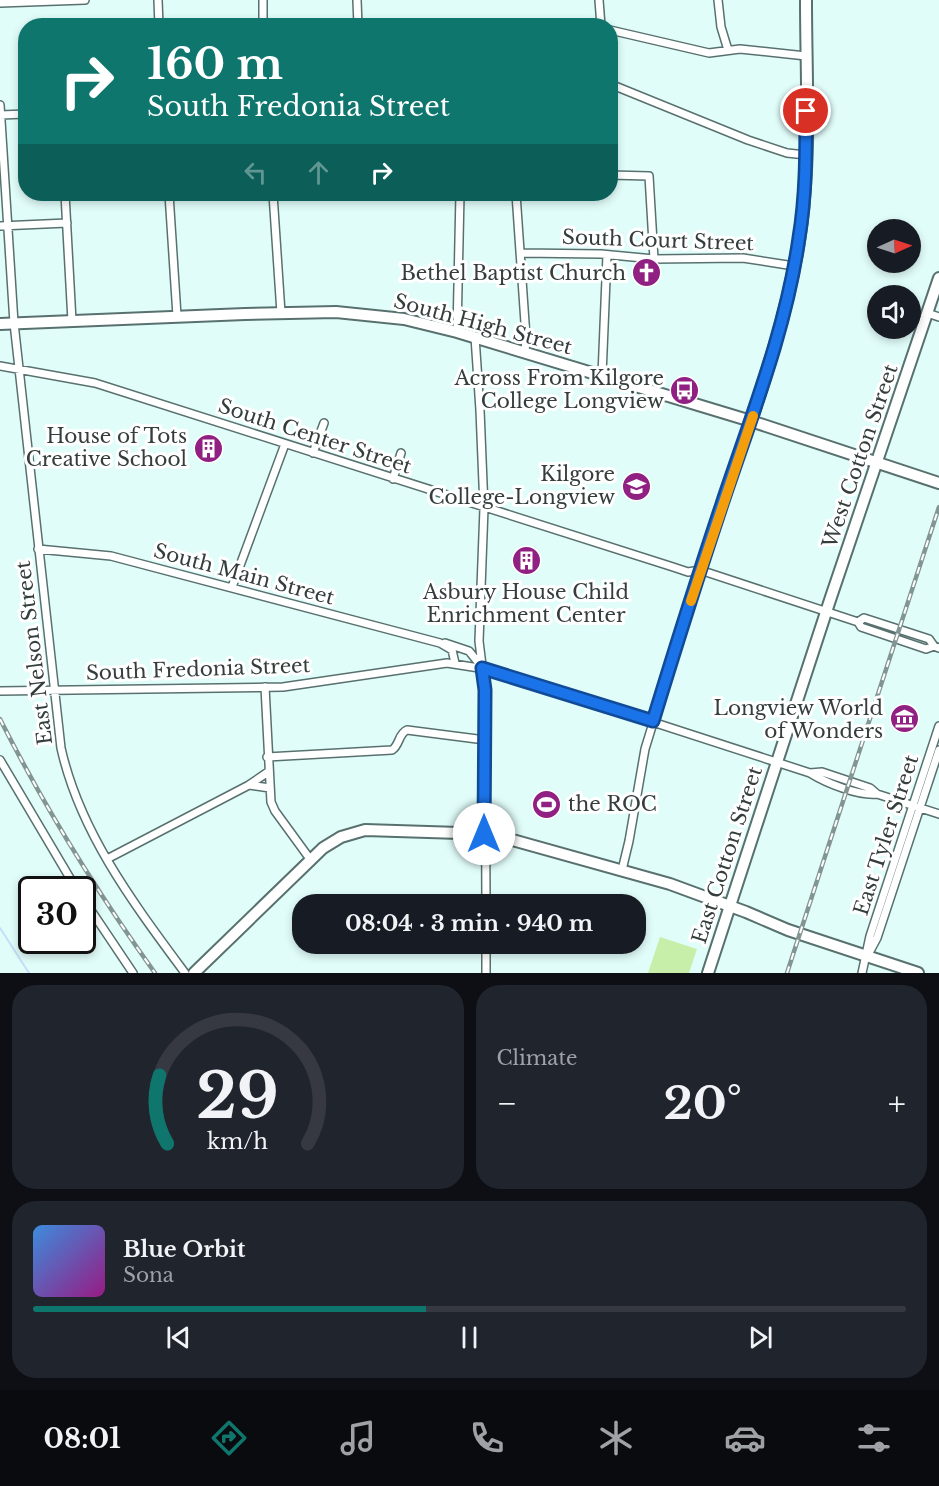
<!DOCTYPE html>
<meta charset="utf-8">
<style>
:root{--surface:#171b24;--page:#20242c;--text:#f1f3f6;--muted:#9ea1a6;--line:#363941;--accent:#0f766e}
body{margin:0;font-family:"Libre Baskerville",serif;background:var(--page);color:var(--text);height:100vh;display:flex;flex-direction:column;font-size:22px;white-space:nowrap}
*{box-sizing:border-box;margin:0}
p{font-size:20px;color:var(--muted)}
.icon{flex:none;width:33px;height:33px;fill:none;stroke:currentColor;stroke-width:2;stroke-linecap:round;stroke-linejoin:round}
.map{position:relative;height:973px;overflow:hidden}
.details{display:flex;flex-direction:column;gap:12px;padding:12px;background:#0d0f14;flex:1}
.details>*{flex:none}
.guide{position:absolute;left:18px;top:18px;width:600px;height:183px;border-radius:24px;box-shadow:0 3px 9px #0003;background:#0f766e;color:#fff;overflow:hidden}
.needle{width:39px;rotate:87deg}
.controls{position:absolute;left:867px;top:219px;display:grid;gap:12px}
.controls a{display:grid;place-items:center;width:54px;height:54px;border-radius:50%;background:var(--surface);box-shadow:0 3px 9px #0003;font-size:30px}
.speed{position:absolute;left:18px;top:876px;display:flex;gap:12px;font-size:30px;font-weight:700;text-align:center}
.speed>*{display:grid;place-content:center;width:78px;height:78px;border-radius:50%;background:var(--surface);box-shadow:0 3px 9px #0003;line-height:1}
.speed .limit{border:3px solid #111;border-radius:9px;background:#fff;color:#111}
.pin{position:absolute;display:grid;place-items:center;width:51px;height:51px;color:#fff;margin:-26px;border:3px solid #fff;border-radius:50%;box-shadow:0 2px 6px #0007}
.me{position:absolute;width:66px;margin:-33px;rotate:0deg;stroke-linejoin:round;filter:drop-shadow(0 0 4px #0008)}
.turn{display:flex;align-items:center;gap:21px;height:126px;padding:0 30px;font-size:27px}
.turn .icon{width:78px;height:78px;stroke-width:2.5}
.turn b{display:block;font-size:42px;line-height:51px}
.lanes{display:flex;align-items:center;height:57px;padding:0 30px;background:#0003;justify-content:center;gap:30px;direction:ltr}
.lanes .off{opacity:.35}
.big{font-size:45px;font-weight:700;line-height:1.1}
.details .widget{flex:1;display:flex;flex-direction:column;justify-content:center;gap:9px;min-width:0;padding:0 21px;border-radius:24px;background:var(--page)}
.details .dial{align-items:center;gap:0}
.dial svg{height:156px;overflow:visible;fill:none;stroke:var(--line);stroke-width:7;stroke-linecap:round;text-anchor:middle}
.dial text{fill:var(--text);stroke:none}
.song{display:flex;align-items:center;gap:18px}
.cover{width:72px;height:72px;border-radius:9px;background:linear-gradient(135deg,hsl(210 70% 55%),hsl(310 70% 35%))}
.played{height:6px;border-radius:3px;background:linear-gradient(90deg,var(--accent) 45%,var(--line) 45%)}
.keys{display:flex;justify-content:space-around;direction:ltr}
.heat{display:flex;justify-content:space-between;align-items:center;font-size:33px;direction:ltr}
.details .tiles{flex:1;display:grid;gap:12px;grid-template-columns:1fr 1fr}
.widget:last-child{grid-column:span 2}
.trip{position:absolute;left:292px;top:894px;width:354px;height:60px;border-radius:24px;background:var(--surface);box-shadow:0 3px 9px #0003;font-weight:700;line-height:60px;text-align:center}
.tab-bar{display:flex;height:96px;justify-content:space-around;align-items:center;background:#090b0e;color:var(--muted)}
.tab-bar .icon{width:42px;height:42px}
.tab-bar .selected{color:var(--accent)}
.tab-bar b{font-size:27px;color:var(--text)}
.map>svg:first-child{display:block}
.green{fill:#c8efaa}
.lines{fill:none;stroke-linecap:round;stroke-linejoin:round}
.stream{stroke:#c3def8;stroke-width:2}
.street-casing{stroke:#58716f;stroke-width:10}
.secondary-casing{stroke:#58716f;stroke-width:14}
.street{stroke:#fff;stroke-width:7}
.secondary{stroke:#fff;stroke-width:10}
.rail-casing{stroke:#839593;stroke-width:4.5}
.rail{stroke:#fff;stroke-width:2;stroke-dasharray:7;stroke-linecap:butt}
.route-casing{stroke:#114b97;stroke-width:15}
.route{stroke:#1a73e8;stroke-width:10}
.slow{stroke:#f59e0b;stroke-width:10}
.labels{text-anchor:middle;stroke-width:6;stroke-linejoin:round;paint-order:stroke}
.street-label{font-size:20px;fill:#343e3d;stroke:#fff}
.poi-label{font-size:20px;fill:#343e3d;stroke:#fff;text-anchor:end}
</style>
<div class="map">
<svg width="939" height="973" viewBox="0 0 939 973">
<rect width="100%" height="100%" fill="#e1fdfa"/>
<!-- green -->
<path class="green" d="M 660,937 L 697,949 L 689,973 L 648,973 Z"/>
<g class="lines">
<!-- stream -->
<path class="stream" d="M 0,928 L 29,973"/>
<defs>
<path id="street" d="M 158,0 L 159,26
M 263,0 L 263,26
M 357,0 L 358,26
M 599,0 L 601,26
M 718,0 L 721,27 L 728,50
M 0,3 L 85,0
M 610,30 L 709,53 L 740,49 L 806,56
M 610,84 L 748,140 L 787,153 L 806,155
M 0,105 L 14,323 L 61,748 C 80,833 134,904 185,973
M 0,115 L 26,114
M 610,175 L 649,176 L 654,259
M 65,194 L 72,321
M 169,194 L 177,316
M 273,194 L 281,313
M 516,194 L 526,337 L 525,352
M 0,226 L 67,223
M 521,253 L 601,254 L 654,259 L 743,258 L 794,266
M 927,313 L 939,317
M 457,332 L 460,194
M 475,337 L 480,410 L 484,508 L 479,641 L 485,690 L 486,904
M 0,366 L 95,383 L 673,567 L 688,572 L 700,570 L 858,622 L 861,627 L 926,649 L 934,646
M 602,375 L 607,255
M 313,453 L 324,423
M 393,479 L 401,453
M 38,549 L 111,556 L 440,643 L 452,650 L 455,663
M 232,587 L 285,444
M 858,622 L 864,618 L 929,639 L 934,646 L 939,648
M 445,643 L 469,651 L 482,667
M 265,687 L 271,802 L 275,811 L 310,859
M 0,691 L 283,687 L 447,663 L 492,670 L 810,773 C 826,783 858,796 877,794 L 939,814
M 267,757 L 392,750 C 400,745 398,734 407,730 L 485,740
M 0,760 L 77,890
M 268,772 L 249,785 L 270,788
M 810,773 L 822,772 L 870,788 L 877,794
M 107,859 L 249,785
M 622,870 L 629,841 L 645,749 L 700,570 L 751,421
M 82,897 L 133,973
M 486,944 L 486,973
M 870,951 L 877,938 L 939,750
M 862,973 L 870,936 L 939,726"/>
<path id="secondary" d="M 0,324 L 245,314 L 336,312 L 404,319 L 457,332 L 751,421 L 939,483
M 751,421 C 772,357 792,294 801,227 C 811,153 806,75 806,0
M 194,973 L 323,848 L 341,837 L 365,830 L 491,834 L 670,884 L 746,912 L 788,930 L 918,973
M 708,973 L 830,600 L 939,278"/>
</defs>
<!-- street casing -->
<use href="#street" class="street-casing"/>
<!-- secondary casing -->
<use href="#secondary" class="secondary-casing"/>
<!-- street -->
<use href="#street" class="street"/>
<!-- secondary -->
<use href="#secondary" class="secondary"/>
<defs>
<path id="rail" d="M 0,719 C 45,808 97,892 155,973
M 787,973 L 939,507"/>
</defs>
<!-- rail casing -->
<use href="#rail" class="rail-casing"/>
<!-- rail -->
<use href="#rail" class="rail"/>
</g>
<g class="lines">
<defs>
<path id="route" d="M 484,834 L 485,690 L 482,668 L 653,721 C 675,649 698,576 722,504 C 751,417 786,330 799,238 C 806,196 806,153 806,111"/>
</defs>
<!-- route casing -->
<use href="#route" class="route-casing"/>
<!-- route -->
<use href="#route" class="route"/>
<!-- slow -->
<path class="slow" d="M 691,601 L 753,416"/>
</g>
<!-- icons -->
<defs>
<symbol id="church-disc" viewBox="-11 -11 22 22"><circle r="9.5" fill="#902081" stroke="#fff"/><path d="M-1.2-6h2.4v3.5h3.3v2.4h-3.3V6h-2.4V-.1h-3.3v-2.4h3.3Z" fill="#fff"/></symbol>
<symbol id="bus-disc" viewBox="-11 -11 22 22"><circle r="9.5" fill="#902081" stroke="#fff"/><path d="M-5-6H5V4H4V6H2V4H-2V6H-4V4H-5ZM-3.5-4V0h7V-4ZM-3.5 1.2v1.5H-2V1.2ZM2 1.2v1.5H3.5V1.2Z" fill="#fff"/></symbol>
<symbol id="building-disc" viewBox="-11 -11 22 22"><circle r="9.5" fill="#902081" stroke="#fff"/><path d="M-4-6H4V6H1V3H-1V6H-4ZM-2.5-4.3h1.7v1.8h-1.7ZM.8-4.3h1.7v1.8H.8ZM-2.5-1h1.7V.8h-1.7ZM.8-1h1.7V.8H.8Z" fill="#fff"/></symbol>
<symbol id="university-disc" viewBox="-11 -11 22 22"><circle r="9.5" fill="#902081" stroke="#fff"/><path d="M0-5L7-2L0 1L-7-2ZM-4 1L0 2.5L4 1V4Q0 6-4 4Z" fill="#fff"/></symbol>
<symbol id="museum-disc" viewBox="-11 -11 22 22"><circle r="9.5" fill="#902081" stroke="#fff"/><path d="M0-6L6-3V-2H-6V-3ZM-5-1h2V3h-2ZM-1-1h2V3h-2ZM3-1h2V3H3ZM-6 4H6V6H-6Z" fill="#fff"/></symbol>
<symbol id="stadium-disc" viewBox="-11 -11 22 22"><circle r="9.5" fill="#902081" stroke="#fff"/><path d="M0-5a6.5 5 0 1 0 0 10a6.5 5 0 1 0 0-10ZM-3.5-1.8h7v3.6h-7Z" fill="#fff"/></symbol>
</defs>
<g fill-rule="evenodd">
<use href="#church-disc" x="630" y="256" width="33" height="33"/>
<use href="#bus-disc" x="668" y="374" width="33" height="33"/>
<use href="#building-disc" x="192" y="432" width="33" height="33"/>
<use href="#university-disc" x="620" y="470" width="33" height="33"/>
<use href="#building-disc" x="510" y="544" width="33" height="33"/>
<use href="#museum-disc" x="888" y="702" width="33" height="33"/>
<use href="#stadium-disc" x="530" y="788" width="33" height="33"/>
</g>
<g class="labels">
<!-- street labels -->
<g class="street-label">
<text transform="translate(658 240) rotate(2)" y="7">South Court Street</text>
<text transform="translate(483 324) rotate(15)" y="7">South High Street</text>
<text transform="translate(315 436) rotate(18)" y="7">South Center Street</text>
<text transform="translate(860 456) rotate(-71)" y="7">West Cotton Street</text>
<text transform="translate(244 574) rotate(15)" y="7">South Main Street</text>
<text transform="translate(34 653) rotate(-97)" y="7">East Nelson Street</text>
<text transform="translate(198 669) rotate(-2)" y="7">South Fredonia Street</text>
<text transform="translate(886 835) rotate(-72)" y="7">East Tyler Street</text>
<text transform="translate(727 855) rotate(-72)" y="7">East Cotton Street</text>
</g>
<!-- poi labels -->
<g class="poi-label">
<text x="626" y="280">Bethel Baptist Church</text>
<text x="664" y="385">Across From Kilgore<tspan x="664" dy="23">College Longview</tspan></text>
<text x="187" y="443">House of Tots<tspan x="187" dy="23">Creative School</tspan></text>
<text x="615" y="481">Kilgore<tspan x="615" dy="23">College-Longview</tspan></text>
<text x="526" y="599" text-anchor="middle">Asbury House Child<tspan x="526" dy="23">Enrichment Center</tspan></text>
<text x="883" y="715">Longview World<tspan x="883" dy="23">of Wonders</tspan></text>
<text x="568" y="811" text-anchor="start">the ROC</text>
</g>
</g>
</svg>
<div class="controls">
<a><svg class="needle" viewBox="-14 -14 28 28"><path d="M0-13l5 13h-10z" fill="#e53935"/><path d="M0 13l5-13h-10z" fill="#9ea1a6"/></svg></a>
<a><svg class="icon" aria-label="sound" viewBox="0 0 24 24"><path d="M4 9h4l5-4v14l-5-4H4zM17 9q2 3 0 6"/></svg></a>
</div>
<div class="speed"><div class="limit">30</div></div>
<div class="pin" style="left:806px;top:111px;background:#d93025"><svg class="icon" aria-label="arrive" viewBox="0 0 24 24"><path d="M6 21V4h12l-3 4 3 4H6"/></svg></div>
<svg class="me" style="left:484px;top:834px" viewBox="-20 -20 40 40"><circle r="19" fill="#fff"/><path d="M0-13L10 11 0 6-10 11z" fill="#1a73e8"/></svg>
<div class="trip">08:04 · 3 min · 940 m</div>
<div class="guide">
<div class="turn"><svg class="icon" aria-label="right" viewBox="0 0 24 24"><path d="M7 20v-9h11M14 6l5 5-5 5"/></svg><div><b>160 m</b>South Fredonia Street</div></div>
<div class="lanes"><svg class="icon off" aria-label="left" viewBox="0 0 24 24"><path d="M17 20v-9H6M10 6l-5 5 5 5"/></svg><svg class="icon off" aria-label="ahead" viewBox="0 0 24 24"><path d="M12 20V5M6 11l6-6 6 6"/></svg><svg class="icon" aria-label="right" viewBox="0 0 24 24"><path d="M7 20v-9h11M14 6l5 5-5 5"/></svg></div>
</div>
</div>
<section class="details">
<div class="tiles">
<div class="widget dial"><svg viewBox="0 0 100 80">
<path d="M14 69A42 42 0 1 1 86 69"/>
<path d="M14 69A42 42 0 0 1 10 34" stroke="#0f766e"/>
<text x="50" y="56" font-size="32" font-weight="700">29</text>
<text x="50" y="72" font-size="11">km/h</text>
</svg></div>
<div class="widget"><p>Climate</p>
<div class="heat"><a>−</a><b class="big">20°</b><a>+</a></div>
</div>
<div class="widget">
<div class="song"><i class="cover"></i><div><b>Blue Orbit</b><p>Sona</p></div></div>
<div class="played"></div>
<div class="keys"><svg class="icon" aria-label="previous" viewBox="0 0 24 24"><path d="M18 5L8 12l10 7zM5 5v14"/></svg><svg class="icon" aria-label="pause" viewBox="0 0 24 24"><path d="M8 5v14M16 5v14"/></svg><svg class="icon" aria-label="next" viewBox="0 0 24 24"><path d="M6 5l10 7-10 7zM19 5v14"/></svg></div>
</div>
</div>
</section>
<nav class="tab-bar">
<b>08:01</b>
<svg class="icon selected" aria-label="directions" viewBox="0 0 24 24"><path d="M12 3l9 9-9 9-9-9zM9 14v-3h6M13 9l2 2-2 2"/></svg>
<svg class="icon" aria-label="music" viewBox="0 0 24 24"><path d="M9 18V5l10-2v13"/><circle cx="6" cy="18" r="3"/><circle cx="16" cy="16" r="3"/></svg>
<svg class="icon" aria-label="phone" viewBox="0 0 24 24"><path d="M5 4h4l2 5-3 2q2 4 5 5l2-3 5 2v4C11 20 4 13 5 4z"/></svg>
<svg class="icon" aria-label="climate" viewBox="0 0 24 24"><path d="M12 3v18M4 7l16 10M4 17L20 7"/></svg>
<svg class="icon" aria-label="car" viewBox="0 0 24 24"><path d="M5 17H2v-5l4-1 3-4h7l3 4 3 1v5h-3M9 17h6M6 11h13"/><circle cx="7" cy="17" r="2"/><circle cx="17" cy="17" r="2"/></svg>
<svg class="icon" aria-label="filters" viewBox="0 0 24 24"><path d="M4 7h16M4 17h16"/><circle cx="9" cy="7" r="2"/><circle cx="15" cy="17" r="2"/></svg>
</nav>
